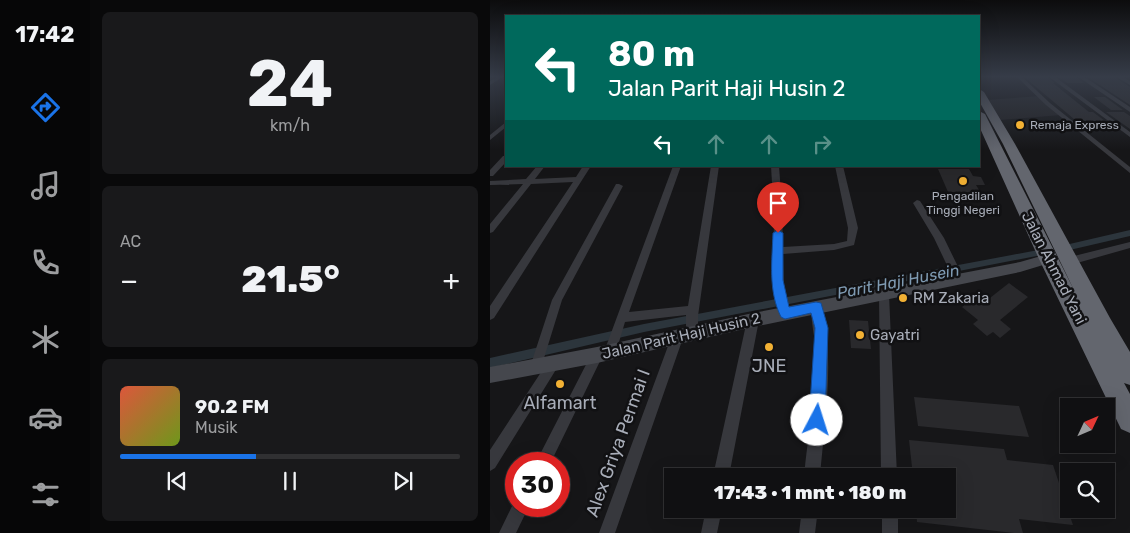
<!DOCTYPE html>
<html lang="id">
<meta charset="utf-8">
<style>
:root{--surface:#101012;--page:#19191b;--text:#f1f3f6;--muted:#9c9d9f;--line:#303032;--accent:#1a73e8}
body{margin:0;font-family:Rubik,sans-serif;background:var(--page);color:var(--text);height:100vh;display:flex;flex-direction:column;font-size:19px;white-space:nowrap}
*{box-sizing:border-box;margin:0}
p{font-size:16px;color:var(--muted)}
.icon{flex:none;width:28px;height:28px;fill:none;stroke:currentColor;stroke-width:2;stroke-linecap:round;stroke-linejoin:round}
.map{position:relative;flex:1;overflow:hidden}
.sheet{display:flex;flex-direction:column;gap:12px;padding:12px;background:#09090a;width:400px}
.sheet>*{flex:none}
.hud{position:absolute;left:15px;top:15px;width:475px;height:152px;border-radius:0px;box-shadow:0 5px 20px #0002,0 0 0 1px var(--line);background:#00695c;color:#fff;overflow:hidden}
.needle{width:32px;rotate:46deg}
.tools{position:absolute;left:570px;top:398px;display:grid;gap:10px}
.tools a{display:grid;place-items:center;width:55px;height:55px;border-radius:0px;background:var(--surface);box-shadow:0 5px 20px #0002,0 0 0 1px var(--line);font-size:25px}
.speed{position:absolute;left:15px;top:452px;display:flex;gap:10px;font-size:25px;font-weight:700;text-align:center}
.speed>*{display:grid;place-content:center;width:65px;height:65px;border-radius:50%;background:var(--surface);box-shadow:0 5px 20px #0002,0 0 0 1px var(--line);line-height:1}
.speed .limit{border:8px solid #d22;background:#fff;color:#111}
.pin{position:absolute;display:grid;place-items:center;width:42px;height:42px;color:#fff;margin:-51px -21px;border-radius:50% 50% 50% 0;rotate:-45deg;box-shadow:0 0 5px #0007}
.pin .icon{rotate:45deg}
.me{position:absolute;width:55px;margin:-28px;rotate:5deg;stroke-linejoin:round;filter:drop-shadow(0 0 4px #0008)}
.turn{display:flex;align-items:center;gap:18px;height:105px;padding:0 20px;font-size:22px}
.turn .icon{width:65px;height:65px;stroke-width:2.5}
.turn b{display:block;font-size:35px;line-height:42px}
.lanes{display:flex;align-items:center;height:48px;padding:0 20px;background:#0003;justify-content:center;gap:25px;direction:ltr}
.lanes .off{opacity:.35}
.big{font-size:38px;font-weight:800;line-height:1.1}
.sheet .tile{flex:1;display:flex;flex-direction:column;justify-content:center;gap:8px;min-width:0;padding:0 18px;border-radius:8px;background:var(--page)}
.sheet .dial{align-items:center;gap:0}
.dial b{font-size:65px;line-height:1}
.song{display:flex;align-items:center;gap:15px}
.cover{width:60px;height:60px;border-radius:8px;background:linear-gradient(135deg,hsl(10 70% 55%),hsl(80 70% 35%))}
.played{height:5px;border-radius:2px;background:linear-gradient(90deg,var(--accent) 40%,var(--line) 40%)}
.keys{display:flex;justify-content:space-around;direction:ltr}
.heat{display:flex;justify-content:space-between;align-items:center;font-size:28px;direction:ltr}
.trip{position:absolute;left:174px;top:468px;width:292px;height:50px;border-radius:0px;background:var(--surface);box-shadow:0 5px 20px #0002,0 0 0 1px var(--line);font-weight:800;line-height:50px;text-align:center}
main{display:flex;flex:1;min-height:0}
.dock{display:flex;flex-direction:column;width:90px;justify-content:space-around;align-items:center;background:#060607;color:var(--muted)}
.dock .icon{width:35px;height:35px}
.dock .current{color:var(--accent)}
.dock b{font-size:22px;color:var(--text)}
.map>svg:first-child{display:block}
.built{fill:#222225}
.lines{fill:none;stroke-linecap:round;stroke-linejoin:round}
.canal{fill:#2c353c;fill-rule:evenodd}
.building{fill:#29292c}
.street{fill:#37383d;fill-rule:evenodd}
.secondary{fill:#45474d;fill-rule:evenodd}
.highway{fill:#63666e;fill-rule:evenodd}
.route{fill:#1a73e8;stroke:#114b97}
.poi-dot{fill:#f2b134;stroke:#111113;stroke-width:2}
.labels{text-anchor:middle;stroke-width:5;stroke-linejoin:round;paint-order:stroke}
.far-poi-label{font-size:12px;fill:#a8adb8;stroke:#111113;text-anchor:start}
.street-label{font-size:15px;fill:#a8adb8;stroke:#111113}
.poi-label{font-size:15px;fill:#a8adb8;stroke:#111113;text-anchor:start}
.water-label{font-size:16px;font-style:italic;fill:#7f9bb3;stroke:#111113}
.near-poi-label{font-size:18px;fill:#a8adb8;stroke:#111113}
.near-street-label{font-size:18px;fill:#a8adb8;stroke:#111113}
</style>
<main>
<nav class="dock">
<b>17:42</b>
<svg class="icon current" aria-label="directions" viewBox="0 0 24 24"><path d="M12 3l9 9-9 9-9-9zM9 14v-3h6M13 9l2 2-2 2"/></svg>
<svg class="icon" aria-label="music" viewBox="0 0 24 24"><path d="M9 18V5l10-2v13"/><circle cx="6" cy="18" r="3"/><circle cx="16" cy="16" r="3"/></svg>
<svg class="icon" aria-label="phone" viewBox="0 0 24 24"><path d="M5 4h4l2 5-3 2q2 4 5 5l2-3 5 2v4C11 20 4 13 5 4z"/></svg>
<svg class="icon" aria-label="climate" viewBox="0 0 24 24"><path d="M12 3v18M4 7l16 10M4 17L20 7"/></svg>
<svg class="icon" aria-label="car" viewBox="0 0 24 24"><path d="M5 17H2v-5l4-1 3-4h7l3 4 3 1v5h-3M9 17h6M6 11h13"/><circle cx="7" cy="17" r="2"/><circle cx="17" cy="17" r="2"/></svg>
<svg class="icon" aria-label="filters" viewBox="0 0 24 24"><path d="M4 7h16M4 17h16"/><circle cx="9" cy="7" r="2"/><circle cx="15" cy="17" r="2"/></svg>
</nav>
<section class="sheet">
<div class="tile dial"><b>24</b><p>km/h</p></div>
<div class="tile"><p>AC</p>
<div class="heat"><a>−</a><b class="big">21.5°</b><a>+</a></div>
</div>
<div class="tile">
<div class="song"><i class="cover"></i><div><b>90.2 FM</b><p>Musik</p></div></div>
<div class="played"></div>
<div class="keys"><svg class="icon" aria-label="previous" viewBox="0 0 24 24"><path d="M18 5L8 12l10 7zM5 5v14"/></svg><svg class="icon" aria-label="pause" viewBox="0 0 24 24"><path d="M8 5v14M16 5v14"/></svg><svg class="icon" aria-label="next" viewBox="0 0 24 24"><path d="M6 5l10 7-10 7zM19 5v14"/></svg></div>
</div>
</section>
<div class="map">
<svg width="640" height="533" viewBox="0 0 640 533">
<rect width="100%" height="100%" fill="#161618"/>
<!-- built -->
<path class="built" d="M 550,96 L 571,115 L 510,120 L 496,100 Z"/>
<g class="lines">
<!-- canal -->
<path class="canal" d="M 640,230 L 640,236 L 571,252 L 567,249 L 571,246 Z
M 559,248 L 563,251 L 562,253 L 154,332 L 0,368 L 0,358 L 154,324 Z"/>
</g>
<!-- building -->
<path class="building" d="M 533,76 L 556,76 L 565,83 L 563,83 L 599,112 L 603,112 L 627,130 L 597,130 Z
M 567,76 L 585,76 L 594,83 L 577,83 Z
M 596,76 L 623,76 L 640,87 L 640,105 Z
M 604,97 L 615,97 L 633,110 L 621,110 Z
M 616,112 L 634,112 L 640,116 L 640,129 Z
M 448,169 L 479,169 L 483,176 L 491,177 L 495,185 L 486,185 L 491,193 L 458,192 Z
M 519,283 L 538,297 L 510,320 L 521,329 L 510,338 L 503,332 L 497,336 L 483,324 L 488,320 L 472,307 L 483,299 L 491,305 Z
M 359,320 L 378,321 L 381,349 L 361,348 Z
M 424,397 L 529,406 L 539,437 L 428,426 Z
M 419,440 L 514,449 L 517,460 L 563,465 L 583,525 L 529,519 L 533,533 L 524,533 L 427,522 L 426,509 L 458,509 L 458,476 L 423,476 Z"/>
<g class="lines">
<!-- street -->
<path class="street" d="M 8,76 L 14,76 L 0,85 L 0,81 Z
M 526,76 L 531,76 L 560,103 L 640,167 L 640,173 L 556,105 Z
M 558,76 L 564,76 L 640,132 L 640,137 Z
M 587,76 L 593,76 L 640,107 L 640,112 Z
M 625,76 L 631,76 L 640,81 L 640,85 Z
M 16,122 L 16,127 L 0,140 L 0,135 Z
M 13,156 L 16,156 L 16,162 L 3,176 L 0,176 L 0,170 Z
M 47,166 L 55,166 L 45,179 L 86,177 L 93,166 L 101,166 L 4,318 L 0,320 L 0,306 L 83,182 L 41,184 L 3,232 L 0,233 L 0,224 L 33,184 L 0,185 L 0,181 L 36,179 Z
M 183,166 L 191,166 L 139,312 L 198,306 L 221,166 L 229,166 L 208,316 L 208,335 L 206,339 L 202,340 L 198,339 L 196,335 L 196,315 L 135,322 L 126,352 L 124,356 L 120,358 L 116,356 L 114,352 Z
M 281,166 L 289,166 L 292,207 L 293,247 L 344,244 L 357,241 L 358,228 L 345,166 L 353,166 L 368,228 L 364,245 L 344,250 L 293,254 L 294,289 L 301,313 L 299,316 L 295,318 L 291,316 L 289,313 L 285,297 L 283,281 L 284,217 Z
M 126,184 L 129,184 L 133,186 L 72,300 L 50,371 L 46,373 L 42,371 L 40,367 L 62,300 Z
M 427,200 L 430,201 L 454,238 L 474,279 L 473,282 L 465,282 L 444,238 L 423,203 Z
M 640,242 L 640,248 L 580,265 L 575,261 L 580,257 Z
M 394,290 L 398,291 L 399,294 L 407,476 L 391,476 L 389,294 L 390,291 Z
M 326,302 L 330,304 C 335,314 336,327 337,338 C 341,384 334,430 330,476 L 314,476 C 318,434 326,392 326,349 C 325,340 319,310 322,304 Z
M 263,315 L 267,317 L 269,320 L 239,476 L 223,476 L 257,320 L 259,317 Z
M 187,333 L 191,334 L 193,338 L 125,533 L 109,533 L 181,338 L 183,334 Z
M 107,349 L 111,351 L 113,355 L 60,464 L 45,464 L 103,351 Z
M 63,358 L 67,360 L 69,364 L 67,368 L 5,468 L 0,471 L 0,450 L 59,360 Z
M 25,500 L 26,506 L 39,506 L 26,533 L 9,533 Z
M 216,509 L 232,509 L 227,533 L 211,533 Z
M 312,509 L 328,509 L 325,533 L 309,533 Z
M 392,509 L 408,509 L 408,533 L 392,533 Z"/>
<!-- secondary -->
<path class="secondary" d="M 558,254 L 563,256 L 565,259 L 563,262 L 530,272 L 263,327 L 107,363 L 0,383 L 0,367 L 107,347 L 263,313 L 530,262 Z"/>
<!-- highway -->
<path class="highway" d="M 489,89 L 494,92 L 525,144 L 620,318 L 640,352 L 640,385 L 634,383 L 640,394 L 640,433 L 631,429 L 549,259 L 489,126 L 489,111 L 495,114 L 585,292 L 513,144 L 489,101 Z"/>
</g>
<!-- sky -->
<linearGradient id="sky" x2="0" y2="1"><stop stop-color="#0c0c0d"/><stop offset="0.51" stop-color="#363c48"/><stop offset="1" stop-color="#363c48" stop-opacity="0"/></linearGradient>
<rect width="640" height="150" fill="url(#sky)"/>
<!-- route -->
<path class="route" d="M 288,230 L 293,233 L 293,280 L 299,307 L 326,302 L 331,303 L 338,328 L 335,420 L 333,426 L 327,428 L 322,426 L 319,420 L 325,328 L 321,313 L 295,319 L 291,317 C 278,291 282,261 283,233 Z"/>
<!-- markers -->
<g class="poi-dot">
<circle cx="530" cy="125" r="5"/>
<circle cx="473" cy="181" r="5"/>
<circle cx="413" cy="298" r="5"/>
<circle cx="370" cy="335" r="5"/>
<circle cx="279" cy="347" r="5"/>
<circle cx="70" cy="384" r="5"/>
</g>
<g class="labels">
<!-- far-poi labels -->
<g class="far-poi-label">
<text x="540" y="129">Remaja Express</text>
<text x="473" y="200" text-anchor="middle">Pengadilan<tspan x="473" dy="14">Tinggi Negeri</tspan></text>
</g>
<!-- street labels -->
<g class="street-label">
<text transform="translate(564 268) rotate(63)" y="5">Jalan Ahmad Yani</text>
<text transform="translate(191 336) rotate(-13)" y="5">Jalan Parit Haji Husin 2</text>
</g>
<!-- poi labels -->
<g class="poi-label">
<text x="423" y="303">RM Zakaria</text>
<text x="380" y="340">Gayatri</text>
</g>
<!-- water labels -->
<g class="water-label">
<text transform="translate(408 281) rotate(-11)" y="6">Parit Haji Husein</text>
</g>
<!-- near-poi labels -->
<g class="near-poi-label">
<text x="279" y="372">JNE</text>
<text x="70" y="409">Alfamart</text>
</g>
<!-- near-street labels -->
<g class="near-street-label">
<text transform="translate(128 443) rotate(-70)" y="6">Alex Griya Permai I</text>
</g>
</g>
</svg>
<div class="tools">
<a><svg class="needle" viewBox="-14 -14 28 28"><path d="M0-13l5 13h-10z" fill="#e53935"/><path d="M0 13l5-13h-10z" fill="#9c9d9f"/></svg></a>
<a><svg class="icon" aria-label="search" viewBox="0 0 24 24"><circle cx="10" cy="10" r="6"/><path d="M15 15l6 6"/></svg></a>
</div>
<div class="speed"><div class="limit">30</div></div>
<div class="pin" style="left:288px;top:233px;background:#d93025"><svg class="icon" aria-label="arrive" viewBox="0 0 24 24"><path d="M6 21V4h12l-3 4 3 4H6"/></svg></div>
<svg class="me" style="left:327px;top:420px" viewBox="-20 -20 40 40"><circle r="19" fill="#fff"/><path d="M0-13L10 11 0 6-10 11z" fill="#1a73e8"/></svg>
<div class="trip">17:43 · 1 mnt · 180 m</div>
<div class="hud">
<div class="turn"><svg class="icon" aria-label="left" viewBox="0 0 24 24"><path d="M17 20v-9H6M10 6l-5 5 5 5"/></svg><div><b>80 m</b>Jalan Parit Haji Husin 2</div></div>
<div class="lanes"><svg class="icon" aria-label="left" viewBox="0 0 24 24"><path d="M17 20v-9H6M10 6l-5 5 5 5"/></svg><svg class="icon off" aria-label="ahead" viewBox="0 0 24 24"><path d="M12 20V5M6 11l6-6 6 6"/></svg><svg class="icon off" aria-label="ahead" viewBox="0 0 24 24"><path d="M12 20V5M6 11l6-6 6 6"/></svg><svg class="icon off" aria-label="right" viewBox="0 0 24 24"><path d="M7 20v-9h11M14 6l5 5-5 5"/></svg></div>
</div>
</div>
</main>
